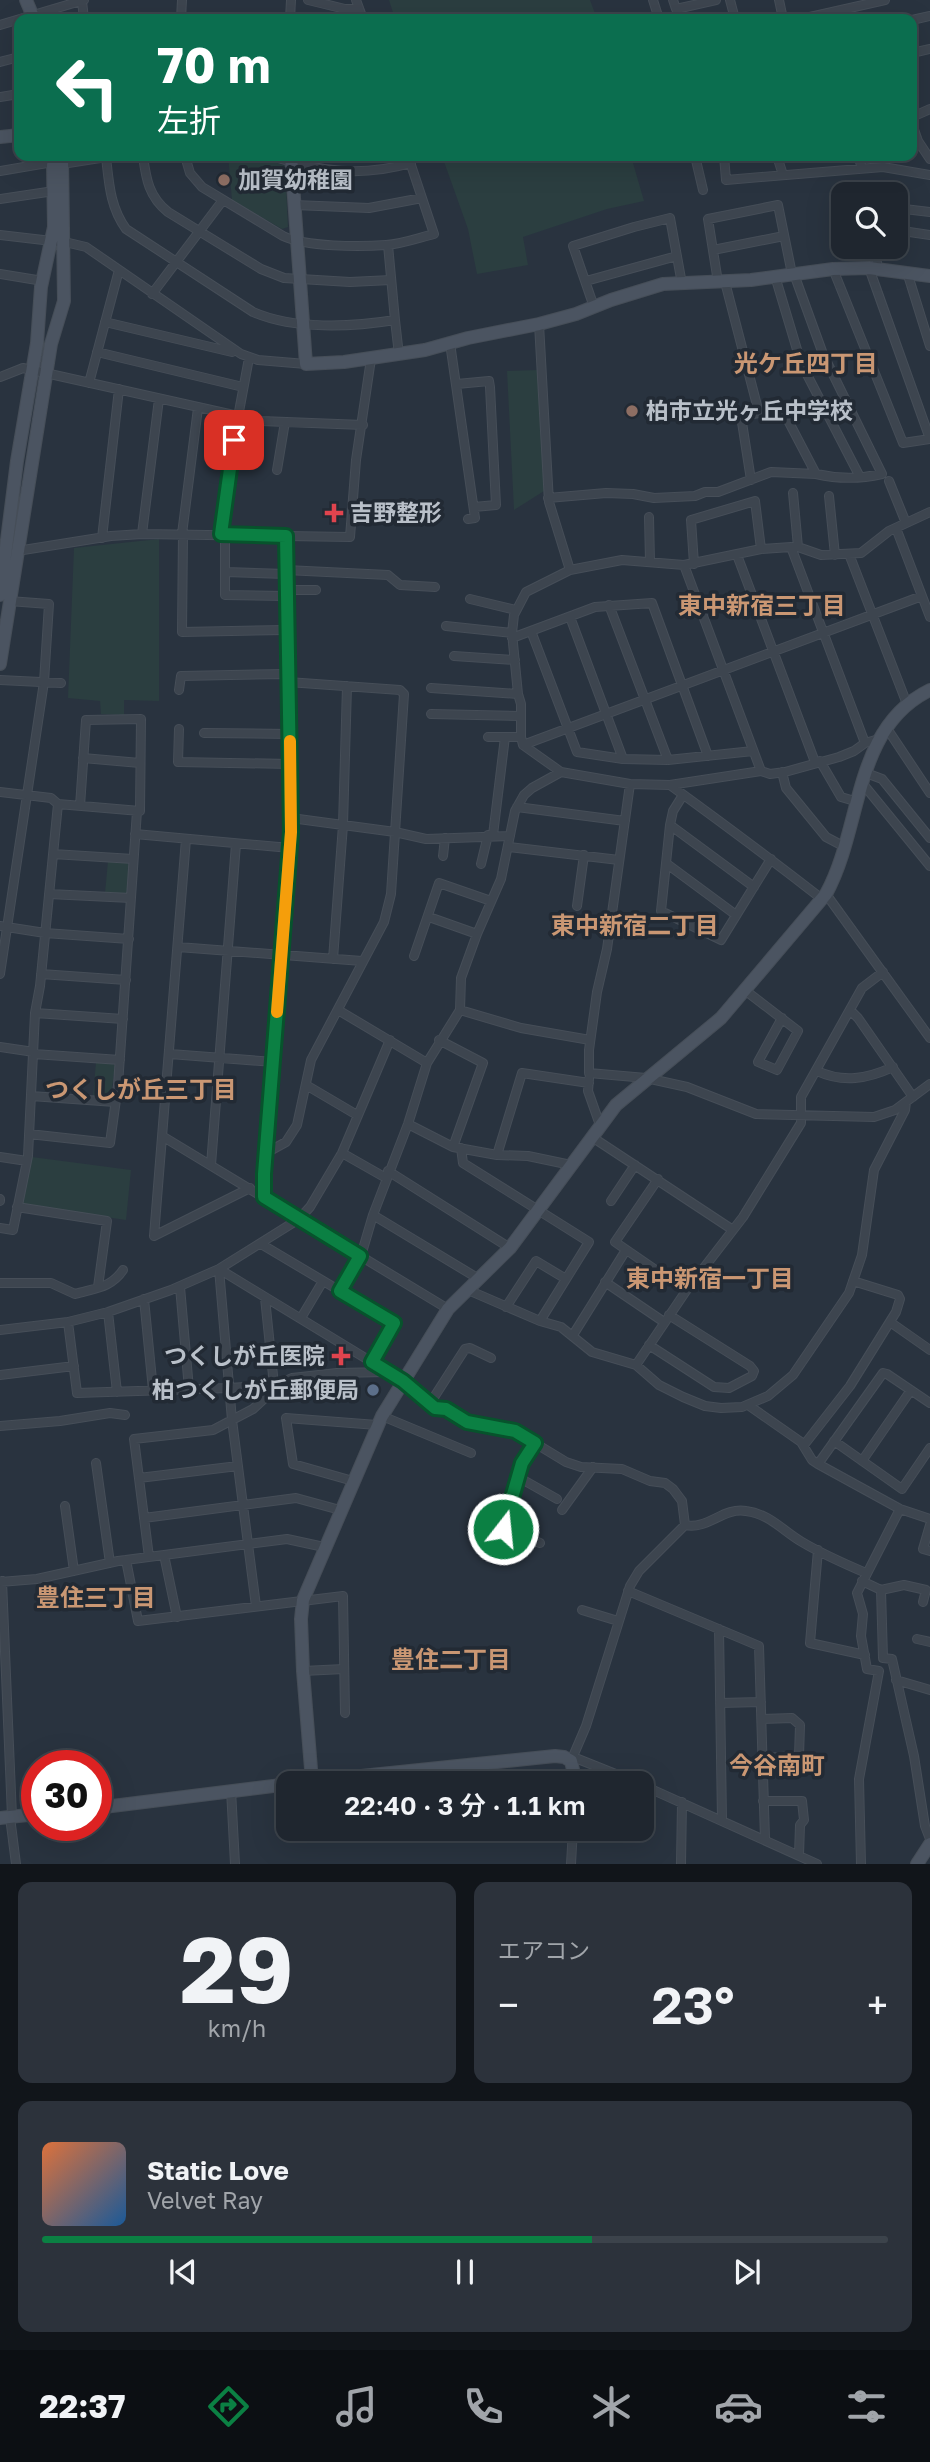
<!DOCTYPE html>
<html lang="ja">
<meta charset="utf-8">
<style>
:root{--surface:#1f262f;--page:#2c323b;--text:#f1f3f6;--muted:#a1a5aa;--line:#3c434b;--accent:#0b8043}
body{margin:0;font-family:"Golos Text","Noto Sans JP",sans-serif;background:var(--page);color:var(--text);height:100vh;display:flex;flex-direction:column;font-size:26px;white-space:nowrap}
*{box-sizing:border-box;margin:0}
p{font-size:23px;color:var(--muted)}
.icon{flex:none;width:38px;height:38px;fill:none;stroke:currentColor;stroke-width:2;stroke-linecap:round;stroke-linejoin:round}
.map{position:relative;height:1864px;overflow:hidden}
.side{display:flex;flex-direction:column;gap:18px;padding:18px;background:#11151a;flex:1}
.side>*{flex:none}
.banner{position:absolute;left:14px;top:14px;width:903px;height:147px;border-radius:14px;box-shadow:0 7px 28px #0002,0 0 0 2px var(--line);background:#0b6e4f;color:#fff;overflow:hidden}
.fabs{position:absolute;left:831px;top:182px;display:grid;gap:14px}
.fabs a{display:grid;place-items:center;width:77px;height:77px;border-radius:14px;background:var(--surface);box-shadow:0 7px 28px #0002,0 0 0 2px var(--line);font-size:35px}
.speed{position:absolute;left:21px;top:1750px;display:flex;gap:14px;font-size:35px;font-weight:700;text-align:center}
.speed>*{display:grid;place-content:center;width:91px;height:91px;border-radius:50%;background:var(--surface);box-shadow:0 7px 28px #0002,0 0 0 2px var(--line);line-height:1}
.speed .limit{border:10px solid #d22;background:#fff;color:#111}
.pin{position:absolute;display:grid;place-items:center;width:60px;height:60px;color:#fff;margin:-30px;border-radius:14px;box-shadow:0 4px 10px #0006}
.me{position:absolute;width:77px;margin:-38px;rotate:16deg;stroke-linejoin:round;filter:drop-shadow(0 0 5px #0008)}
.turn{display:flex;align-items:center;gap:24px;height:147px;padding:0 28px;font-size:32px}
.turn .icon{width:91px;height:91px;stroke-width:2.5}
.turn b{display:block;font-size:49px;line-height:60px}
.big{font-size:52px;font-weight:600;line-height:1.1}
.side .tile{flex:1;display:flex;flex-direction:column;justify-content:center;gap:10px;min-width:0;padding:0 24px;border-radius:14px;background:var(--page)}
.side .dial{align-items:center;gap:0}
.dial b{font-size:91px;line-height:1}
.song{display:flex;align-items:center;gap:21px}
.cover{width:84px;height:84px;border-radius:10px;background:linear-gradient(135deg,hsl(20 70% 55%),hsl(210 70% 35%))}
.played{height:7px;border-radius:4px;background:linear-gradient(90deg,var(--accent) 65%,var(--line) 65%)}
.keys{display:flex;justify-content:space-around;direction:ltr}
.heat{display:flex;justify-content:space-between;align-items:center;font-size:38px;direction:ltr}
.side .tiles{flex:1;display:grid;gap:18px;grid-template-columns:1fr 1fr}
.tile:last-child{grid-column:span 2}
.trip{position:absolute;left:276px;top:1771px;width:378px;height:70px;border-radius:14px;background:var(--surface);box-shadow:0 7px 28px #0002,0 0 0 2px var(--line);font-weight:600;line-height:70px;text-align:center}
.menu{display:flex;height:112px;justify-content:space-around;align-items:center;background:#0c0f13;color:var(--muted)}
.menu .icon{width:49px;height:49px}
.menu .active{color:var(--accent)}
.menu b{font-size:32px;color:var(--text)}
.map>svg:first-child{display:block}
.green{fill:#2b3e40}
.lines{fill:none;stroke-linecap:round;stroke-linejoin:round}
.street-casing{stroke:#464e58;stroke-width:10}
.secondary-casing{stroke:#464e58;stroke-width:14}
.street{stroke:#3d454f;stroke-width:8}
.secondary{stroke:#4b5461;stroke-width:12}
.route-casing{stroke:#07532c;stroke-width:18}
.route{stroke:#0b8043;stroke-width:12}
.slow{stroke:#f59e0b;stroke-width:12}
.education-dot{fill:#8d6e63;stroke:#222a34;stroke-width:2.5}
.health-dot{fill:#e0444e;stroke:#222a34;stroke-width:2.5}
.service-dot{fill:#5c6f8a;stroke:#222a34;stroke-width:2.5}
.labels{text-anchor:middle;stroke-width:7;stroke-linejoin:round;paint-order:stroke}
.poi-label{font-size:23px;font-weight:bold;fill:#b9c0c9;stroke:#222a34;text-anchor:start}
.neighbourhood-label{font-size:24px;font-weight:bold;fill:#ca9773;stroke:#222a34}
</style>
<div class="map">
<svg width="930" height="1864" viewBox="0 0 930 1864">
<rect width="100%" height="100%" fill="#29333f"/>
<!-- green -->
<path class="green" d="M 389,0 L 590,0 L 597,19 L 395,19 Z
M 228,156 L 260,156 L 285,166 L 288,227 L 282,229 L 232,200 Z
M 442,156 L 631,156 L 644,201 L 607,209 L 523,237 L 528,265 L 477,274 L 468,229 Z
M 539,370 L 544,491 L 514,510 L 507,371 Z
M 159,539 L 159,701 L 124,700 L 124,715 L 101,714 L 100,701 L 68,698 L 74,548 Z
M 108,861 L 126,862 L 129,865 L 127,892 L 124,895 L 105,893 Z
M 96,1062 L 113,1064 L 115,1066 L 111,1095 L 108,1098 L 93,1097 Z
M 32,1157 L 131,1170 L 126,1220 L 24,1205 L 22,1201 Z"/>
<g class="lines">
<defs>
<path id="street" d="M 308,0 L 345,9 L 359,9
M 356,0 L 363,19
M 653,0 L 659,19
M 673,0 L 676,9 L 716,0
M 730,0 L 735,19
M 779,0 L 783,19
M 82,1 L 84,19
M 181,19 L 182,0
M 290,19 L 291,0
M 801,19 L 885,0
M 912,20 L 930,16
M 0,25 L 84,0
M 912,53 L 930,49
M 0,62 L 19,57
M 0,97 L 19,94
M 912,117 L 930,109
M 912,124 L 918,141 L 930,159
M 143,156 C 146,179 149,197 168,212 L 261,269 L 284,278 L 350,282 L 391,280
M 185,156 L 190,173 L 202,187 L 283,236 C 306,247 360,247 386,245 C 402,244 418,238 434,234 L 408,156
M 272,156 C 319,172 362,177 411,163
M 695,156 L 703,190
M 724,156 L 726,180 L 883,167 L 930,175
M 777,156 L 783,175
M 858,156 L 862,168
M 106,157 C 109,183 110,207 126,229 L 253,312 C 294,330 352,327 395,320 L 388,245
M 62,164 L 113,156
M 0,171 L 53,162
M 0,199 L 54,191
M 294,205 L 369,208 L 422,198
M 896,208 L 930,212
M 896,230 L 930,235
M 0,235 L 69,243 L 86,247 L 241,354 L 258,360 L 306,364
M 874,247 L 878,268
M 713,250 L 784,236
M 869,268 L 930,439
M 833,269 L 903,443 L 930,439
M 907,272 L 930,346
M 0,274 L 43,281
M 794,274 L 823,354 L 882,474 C 860,479 838,479 816,474
M 775,276 L 801,363 L 860,477
M 586,281 L 677,256
M 718,282 L 708,219 L 778,205 L 792,274
M 152,294 L 223,200
M 594,307 L 573,246 L 634,227 L 670,218 L 682,284
M 395,320 L 399,355
M 105,322 L 232,352
M 539,324 L 549,502 L 570,570
M 450,343 L 475,518 L 468,519
M 97,352 L 243,387
M 801,363 L 823,354
M 0,377 L 23,368 L 261,421 L 363,425
M 89,383 L 119,270
M 457,384 L 489,381 L 490,387 L 496,505 L 474,507
M 277,470 L 285,422
M 751,480 L 741,416 L 759,413
M 889,481 L 906,523
M 793,493 L 798,547
M 829,496 L 835,555
M 548,498 L 606,493 L 633,494 L 654,498 L 695,496 L 705,492 L 718,492 L 771,472 L 816,474 L 781,407 L 759,413 L 725,282
M 649,517 L 650,562
M 896,528 L 930,617
M 142,534 L 159,399
M 182,534 L 198,408
M 183,534 L 182,632 L 286,630
M 221,534 L 238,417 L 249,358
M 225,534 L 225,595 L 286,596
M 102,538 L 119,389
M 791,547 L 865,743
M 17,551 L 111,536 L 142,534 L 350,537 L 356,460 L 371,359
M 849,554 L 907,704
M 737,555 L 815,762
M 694,564 L 691,520 L 755,501 L 761,549
M 684,565 L 761,771
M 286,570 L 388,575 L 400,585 L 435,587
M 226,572 L 286,574
M 286,590 L 316,590
M 470,599 L 516,610
M 609,605 L 668,760
M 570,617 L 623,759
M 446,626 L 512,633
M 531,631 L 577,752 L 623,759 L 668,760 L 753,751
M 512,638 L 595,607 L 652,603 L 708,756
M 454,656 L 515,660
M 0,680 L 61,683
M 431,688 L 518,694
M 179,690 L 181,676 L 287,674
M 431,714 L 521,716
M 886,727 L 930,793
M 179,729 L 178,762 L 290,764
M 204,733 L 289,734
M 488,737 L 521,737
M 879,739 L 865,743 L 854,751 L 839,757 L 785,772 L 770,774 L 761,771 L 670,785 L 630,784 L 561,772 L 523,745 L 521,737 L 521,704 L 518,694 L 512,633 L 514,615 L 526,592 L 570,570 L 622,560 L 684,565 L 761,549 L 791,547 L 798,547 L 821,555 L 861,553 L 889,531 L 930,512
M 523,745 L 922,596
M 83,758 L 140,763
M 820,761 L 841,797 L 858,802
M 782,772 L 786,788 L 826,837 L 845,847
M 866,773 L 882,779 L 930,838
M 630,784 L 607,949 L 597,992 L 589,1050 L 589,1073 L 646,1078 L 687,1087 L 756,1114 L 874,1117 L 895,1110 L 930,1084
M 863,784 L 930,866
M 670,785 C 721,822 772,860 822,899
M 0,792 L 51,798 L 58,804 L 140,811 L 141,719 L 86,720 L 80,806
M 683,795 L 673,811 L 670,825 L 661,911 L 721,940 L 771,859
M 517,807 L 625,821
M 670,825 L 754,887
M 135,834 L 290,848
M 493,835 L 505,737
M 186,839 L 154,1236 L 250,1188
M 509,847 L 619,860
M 53,854 L 133,859
M 443,856 L 445,838
M 481,864 L 488,835
M 667,864 L 736,915
M 49,894 L 131,898
M 826,894 L 930,1038
M 577,906 L 584,855
M 429,917 L 477,934
M 0,926 L 45,933 L 129,939
M 178,947 L 362,961
M 414,956 L 439,883 L 491,901
M 333,959 L 343,825 L 347,686
M 0,974 L 44,682 L 49,604 L 9,601
M 41,974 L 126,980
M 746,991 L 798,1031 L 777,1070 L 758,1062 L 782,1018
M 338,1010 L 427,1063 L 408,1124 L 373,1215 L 363,1249 L 339,1291
M 460,1010 L 521,1028 L 590,1040
M 850,1010 L 858,1018 L 913,1097
M 35,1013 L 123,1019
M 439,1040 L 483,1063 L 453,1147
M 0,1047 L 34,1052
M 34,1054 L 120,1060
M 170,1054 L 274,1062
M 427,1063 L 460,1010 L 461,978 L 477,934 L 501,879 L 515,811 L 524,795 L 532,788 L 561,772
M 817,1071 C 843,1083 867,1079 893,1067
M 589,1079 L 588,1091 L 600,1125
M 306,1085 L 357,1115
M 31,1096 L 115,1102
M 408,1124 L 453,1147 L 497,1155 L 528,1156 L 571,1165
M 29,1134 L 110,1143 L 118,1085 L 137,811
M 162,1136 L 448,1309
M 592,1137 L 733,1230
M 461,1148 L 463,1163 L 589,1242 L 540,1321
M 266,1153 L 286,1142 L 297,1125 L 311,1060 L 384,922 L 391,894 L 404,694 L 400,690 L 288,682
M 342,1153 L 386,1178
M 497,1155 L 522,1073 L 589,1083
M 0,1157 L 27,1161
M 211,1165 L 236,844
M 388,1171 L 510,1248
M 658,1179 L 615,1242 L 686,1291
M 264,1197 L 264,1174 L 291,818 L 395,832 L 426,839 L 510,836
M 0,1201 L 0,1199
M 611,1201 L 635,1165
M 17,1207 L 107,1221 L 98,1287
M 373,1215 L 479,1279
M 0,1228 L 13,1230 L 28,1156 L 35,1013 L 40,986 L 58,804
M 261,1244 L 394,1323 L 372,1362
M 219,1269 L 403,1381 L 435,1407 L 446,1409 L 467,1422 L 515,1431 L 566,1462 L 581,1467 L 622,1469 L 650,1481 L 665,1483 L 673,1489 L 682,1501 L 685,1525 L 639,1571 L 630,1586 L 586,1726 L 571,1761
M 219,1269 L 232,1420 L 256,1606
M 605,1282 L 664,1322
M 0,1283 L 51,1283 L 75,1294 C 95,1288 111,1288 123,1270
M 180,1287 L 189,1389
M 468,1290 L 540,1321 L 561,1327 L 592,1352 L 636,1365 L 659,1385 L 683,1397 L 705,1406 L 721,1408 L 742,1407 L 768,1396 L 793,1375 L 849,1293 L 862,1255 L 874,1170 L 905,1110 L 906,1102
M 265,1298 L 274,1385
M 144,1299 L 153,1390
M 506,1307 L 536,1261 L 566,1279
M 108,1312 L 117,1392
M 301,1318 L 323,1281
M 68,1322 L 77,1393 L 229,1388 L 276,1385 L 292,1378 L 337,1373 L 386,1372
M 890,1322 L 930,1350
M 0,1330 L 68,1322 L 108,1312 L 171,1290 L 219,1269 L 299,1219 L 310,1207 L 342,1153 L 390,1040
M 573,1335 L 626,1250
M 649,1345 L 714,1387 L 729,1388 L 752,1376 L 754,1371 L 750,1366 L 669,1315
M 636,1365 L 686,1291 L 743,1217 L 801,1123 L 801,1097 L 862,988 L 883,972
M 0,1375 L 74,1366
M 429,1405 L 465,1349 L 470,1348 L 491,1358
M 748,1405 L 801,1442 L 812,1460 L 818,1464 L 900,1509 L 930,1519
M 382,1416 L 471,1453
M 0,1426 L 60,1421 L 110,1413 L 125,1415
M 834,1441 L 902,1489 L 930,1448
M 535,1443 L 522,1463 L 503,1529 L 540,1543
M 804,1445 L 850,1386 L 896,1312 L 900,1299 L 898,1295 L 853,1281
M 862,1461 L 911,1390
M 96,1463 L 110,1563
M 818,1464 L 883,1373 L 887,1374 L 930,1403
M 518,1477 L 557,1499
M 139,1478 L 238,1466
M 353,1481 L 293,1464 L 286,1418 L 377,1425
M 65,1506 L 74,1571
M 562,1510 L 593,1467
M 144,1518 L 296,1498 L 340,1510
M 685,1525 C 708,1530 723,1507 746,1511 C 770,1514 783,1531 802,1542 C 822,1554 845,1564 866,1573
M 930,1525 L 923,1549 L 930,1551
M 818,1550 L 810,1643 L 865,1655
M 164,1555 L 177,1617
M 149,1557 L 134,1439 L 213,1430 L 253,1409 L 280,1384
M 126,1560 L 138,1621 L 343,1596 L 345,1713
M 2,1581 L 12,1816
M 862,1581 L 881,1590 L 904,1585 L 926,1590 L 923,1602
M 0,1582 L 37,1579 L 118,1561 L 287,1539 L 324,1547
M 881,1590 L 883,1658 L 892,1659 L 914,1756 L 925,1826 L 930,1839
M 628,1591 L 759,1646 L 765,1839
M 582,1610 L 618,1621
M 719,1629 L 722,1820
M 917,1639 L 930,1642
M 303,1671 L 344,1669
M 896,1680 L 930,1690
M 720,1703 L 761,1702
M 762,1719 L 792,1718 L 800,1725 L 799,1756 L 763,1758
M 571,1761 L 578,1759 L 638,1783
M 642,1785 L 817,1864
M 231,1790 L 235,1864
M 763,1801 L 802,1801 L 804,1820 L 800,1825 L 799,1855
M 10,1817 L 16,1864
M 571,1864 L 573,1829
M 681,1864 L 682,1802
M 861,1864 L 859,1779 L 879,1671 L 867,1669 L 861,1636 L 863,1614 L 857,1593 L 900,1509"/>
<path id="secondary" d="M 26,0 L 34,19
M 0,137 L 19,135
M 291,156 L 306,364 L 344,362 L 425,350 L 468,338 L 539,324 L 576,314 L 611,300 L 663,284 L 751,280 L 833,269 L 869,268 L 930,276
M 286,536 L 291,818
M 0,595 L 17,461 L 37,343 L 41,287 L 54,227 L 53,165
M 0,664 L 51,344 L 64,301 L 62,156
M 312,1781 L 303,1671 L 301,1619 L 303,1600 L 382,1416 L 448,1309 L 510,1248 L 616,1105 L 721,1018 L 826,894 C 863,827 852,728 930,690
M 294,1783 L 555,1756 L 564,1757 L 571,1761 L 576,1783
M 96,1808 L 289,1784
M 0,1818 L 37,1814
M 917,1864 L 930,1844"/>
</defs>
<!-- street casing -->
<use href="#street" class="street-casing"/>
<!-- secondary casing -->
<use href="#secondary" class="secondary-casing"/>
<!-- street -->
<use href="#street" class="street"/>
<!-- secondary -->
<use href="#secondary" class="secondary"/>
</g>
<g class="lines">
<defs>
<path id="route" d="M 234,440 L 221,534 L 286,536 L 291,832 L 264,1174 L 264,1197 L 360,1256 L 340,1291 L 394,1323 L 372,1362 L 403,1381 L 435,1408 L 446,1409 L 467,1422 L 515,1431 L 535,1443 L 522,1463 L 503,1529"/>
</defs>
<!-- route casing -->
<use href="#route" class="route-casing"/>
<!-- route -->
<use href="#route" class="route"/>
<!-- slow -->
<path class="slow" d="M 277,1012 L 291,832 L 290,741"/>
</g>
<!-- markers -->
<g class="education-dot">
<circle cx="224" cy="180" r="7"/>
<circle cx="632" cy="411" r="7"/>
</g>
<g class="health-dot">
<path d="M330.5 502.5h7v7h7v7h-7v7h-7v-7h-7v-7h7z"/>
<path d="M337.5 1345.5h7v7h7v7h-7v7h-7v-7h-7v-7h7z"/>
</g>
<circle class="service-dot" cx="373" cy="1390" r="7"/>
<g class="labels">
<!-- poi labels -->
<g class="poi-label">
<text x="238" y="188">加賀幼稚園</text>
<text x="646" y="419">柏市立光ヶ丘中学校</text>
<text x="350" y="521">吉野整形</text>
<text x="325" y="1364" text-anchor="end">つくしが丘医院</text>
<text x="359" y="1398" text-anchor="end">柏つくしが丘郵便局</text>
</g>
<!-- neighbourhood labels -->
<g class="neighbourhood-label">
<text x="806" y="372">光ケ丘四丁目</text>
<text x="762" y="614">東中新宿三丁目</text>
<text x="635" y="934">東中新宿二丁目</text>
<text x="141" y="1098">つくしが丘三丁目</text>
<text x="710" y="1287">東中新宿一丁目</text>
<text x="96" y="1606">豊住三丁目</text>
<text x="451" y="1668">豊住二丁目</text>
<text x="777" y="1774">今谷南町</text>
</g>
</g>
</svg>
<div class="fabs">
<a><svg class="icon" aria-label="search" viewBox="0 0 24 24"><circle cx="10" cy="10" r="6"/><path d="M15 15l6 6"/></svg></a>
</div>
<div class="speed"><div class="limit">30</div></div>
<div class="pin" style="left:234px;top:440px;background:#d93025"><svg class="icon" aria-label="arrive" viewBox="0 0 24 24"><path d="M6 21V4h12l-3 4 3 4H6"/></svg></div>
<svg class="me" style="left:503px;top:1529px" viewBox="-20 -20 40 40"><circle r="17" fill="#0b8043" stroke="#fff" stroke-width="3"/><path d="M0-11L8 9 0 5-8 9z" fill="#fff"/></svg>
<div class="trip">22:40 · 3 分 · 1.1 km</div>
<div class="banner">
<div class="turn"><svg class="icon" aria-label="left" viewBox="0 0 24 24"><path d="M17 20v-9H6M10 6l-5 5 5 5"/></svg><div><b>70 m</b>左折</div></div>
</div>
</div>
<section class="side">
<div class="tiles">
<div class="tile dial"><b>29</b><p>km/h</p></div>
<div class="tile"><p>エアコン</p>
<div class="heat"><a>−</a><b class="big">23°</b><a>+</a></div>
</div>
<div class="tile">
<div class="song"><i class="cover"></i><div><b>Static Love</b><p>Velvet Ray</p></div></div>
<div class="played"></div>
<div class="keys"><svg class="icon" aria-label="previous" viewBox="0 0 24 24"><path d="M18 5L8 12l10 7zM5 5v14"/></svg><svg class="icon" aria-label="pause" viewBox="0 0 24 24"><path d="M8 5v14M16 5v14"/></svg><svg class="icon" aria-label="next" viewBox="0 0 24 24"><path d="M6 5l10 7-10 7zM19 5v14"/></svg></div>
</div>
</div>
</section>
<nav class="menu">
<b>22:37</b>
<svg class="icon active" aria-label="directions" viewBox="0 0 24 24"><path d="M12 3l9 9-9 9-9-9zM9 14v-3h6M13 9l2 2-2 2"/></svg>
<svg class="icon" aria-label="music" viewBox="0 0 24 24"><path d="M9 18V5l10-2v13"/><circle cx="6" cy="18" r="3"/><circle cx="16" cy="16" r="3"/></svg>
<svg class="icon" aria-label="phone" viewBox="0 0 24 24"><path d="M5 4h4l2 5-3 2q2 4 5 5l2-3 5 2v4C11 20 4 13 5 4z"/></svg>
<svg class="icon" aria-label="climate" viewBox="0 0 24 24"><path d="M12 3v18M4 7l16 10M4 17L20 7"/></svg>
<svg class="icon" aria-label="car" viewBox="0 0 24 24"><path d="M5 17H2v-5l4-1 3-4h7l3 4 3 1v5h-3M9 17h6M6 11h13"/><circle cx="7" cy="17" r="2"/><circle cx="17" cy="17" r="2"/></svg>
<svg class="icon" aria-label="filters" viewBox="0 0 24 24"><path d="M4 7h16M4 17h16"/><circle cx="9" cy="7" r="2"/><circle cx="15" cy="17" r="2"/></svg>
</nav>
